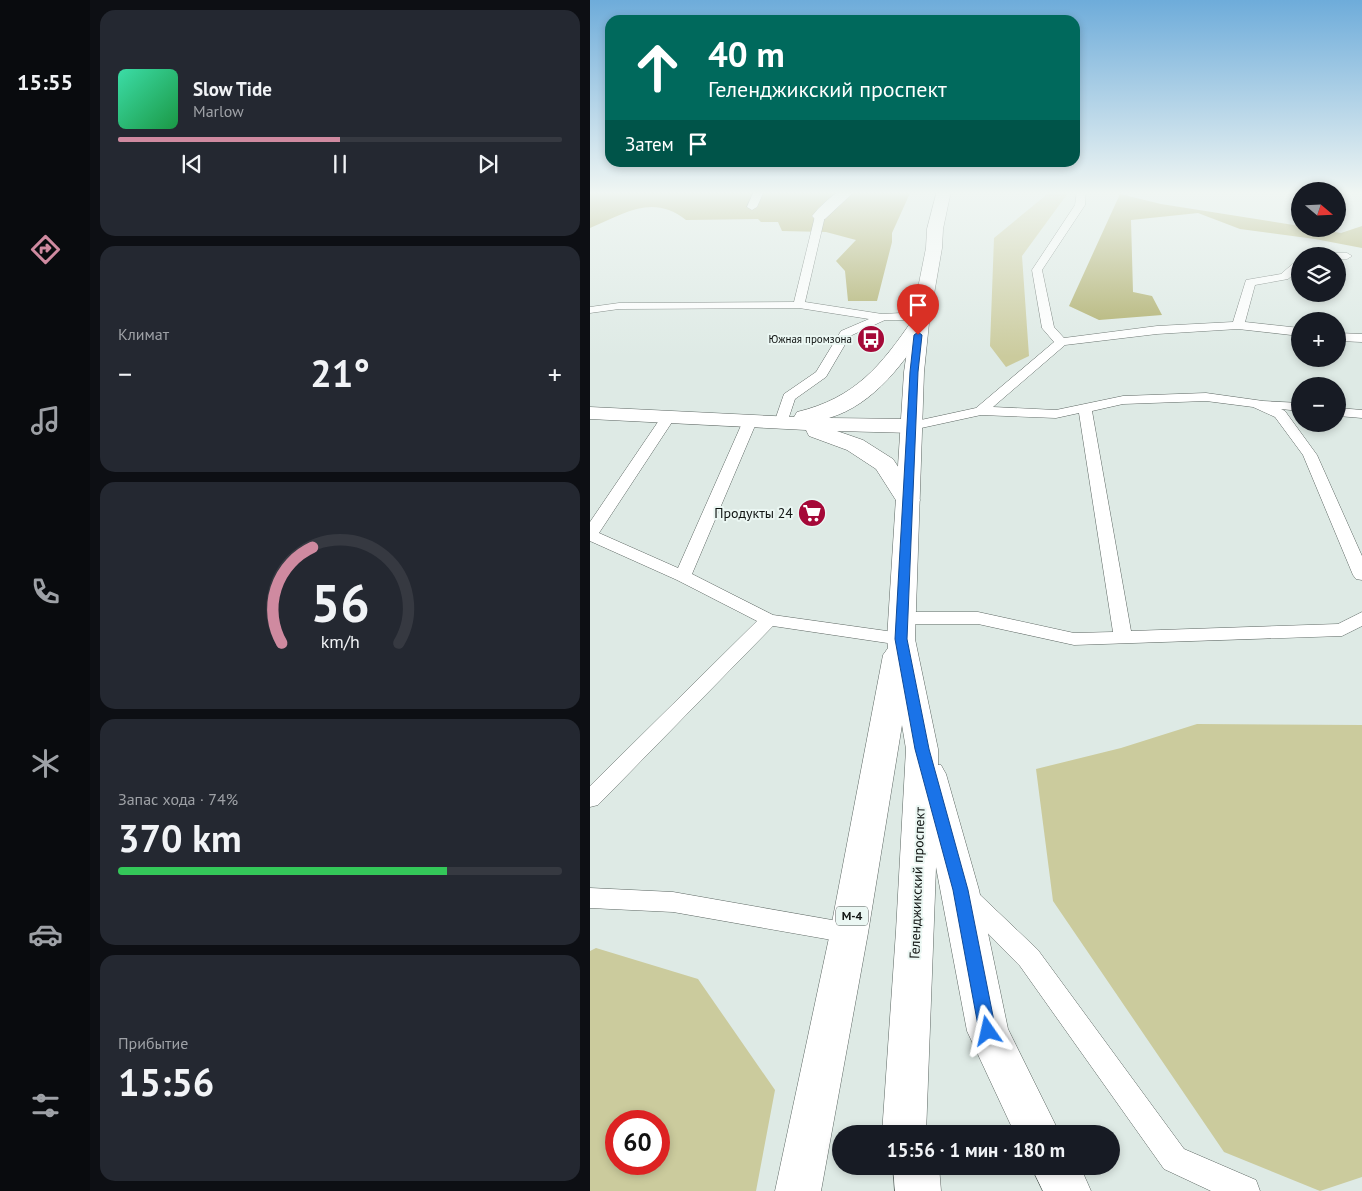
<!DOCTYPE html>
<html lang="ru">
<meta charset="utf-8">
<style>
:root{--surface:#171b24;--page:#242831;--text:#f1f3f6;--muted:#9ea1a6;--line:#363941;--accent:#cf8aa0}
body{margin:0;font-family:"PT Sans",sans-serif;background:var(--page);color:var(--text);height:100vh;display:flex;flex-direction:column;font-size:19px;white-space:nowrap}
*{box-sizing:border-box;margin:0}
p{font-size:16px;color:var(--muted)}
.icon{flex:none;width:28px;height:28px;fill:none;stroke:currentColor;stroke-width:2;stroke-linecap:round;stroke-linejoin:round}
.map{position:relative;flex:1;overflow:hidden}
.side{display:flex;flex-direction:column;gap:10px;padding:10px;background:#0d0f14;width:500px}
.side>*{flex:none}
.guide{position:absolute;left:15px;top:15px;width:475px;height:152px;border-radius:15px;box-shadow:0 2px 8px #0003;background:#00695c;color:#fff;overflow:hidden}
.needle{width:32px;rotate:109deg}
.buttons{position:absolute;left:701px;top:182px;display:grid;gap:10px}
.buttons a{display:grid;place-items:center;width:55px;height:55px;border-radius:50%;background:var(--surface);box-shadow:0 2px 8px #0003;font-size:25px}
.speed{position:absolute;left:15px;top:1110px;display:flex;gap:10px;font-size:25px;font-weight:700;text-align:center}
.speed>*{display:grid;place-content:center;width:65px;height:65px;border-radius:50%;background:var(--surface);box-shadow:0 2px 8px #0003;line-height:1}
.speed .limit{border:8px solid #d22;background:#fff;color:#111}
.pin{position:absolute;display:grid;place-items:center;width:42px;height:42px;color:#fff;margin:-51px -21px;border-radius:50% 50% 50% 0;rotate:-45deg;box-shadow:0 0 5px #0007}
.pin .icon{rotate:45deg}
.me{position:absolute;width:55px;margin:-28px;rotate:349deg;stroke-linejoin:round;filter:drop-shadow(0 0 4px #0008)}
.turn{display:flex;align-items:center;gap:18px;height:105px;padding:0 20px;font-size:22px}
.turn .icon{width:65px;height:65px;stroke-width:2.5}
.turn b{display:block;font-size:35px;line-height:42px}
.then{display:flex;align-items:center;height:48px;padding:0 20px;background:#0003;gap:10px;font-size:19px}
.big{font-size:38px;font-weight:600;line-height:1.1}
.side .card{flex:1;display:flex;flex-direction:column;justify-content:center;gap:8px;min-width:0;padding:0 18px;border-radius:15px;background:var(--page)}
.side .dial{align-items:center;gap:0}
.dial svg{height:130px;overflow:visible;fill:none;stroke:var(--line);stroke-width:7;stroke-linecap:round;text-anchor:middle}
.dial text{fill:var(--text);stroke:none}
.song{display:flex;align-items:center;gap:15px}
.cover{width:60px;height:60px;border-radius:8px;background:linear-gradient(135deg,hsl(160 70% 55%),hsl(140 70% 35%))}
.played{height:5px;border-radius:2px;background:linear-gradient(90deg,var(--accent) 50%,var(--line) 50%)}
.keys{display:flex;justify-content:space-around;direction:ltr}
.heat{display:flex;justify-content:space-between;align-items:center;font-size:28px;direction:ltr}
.charge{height:8px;border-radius:4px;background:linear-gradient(90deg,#34c759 74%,var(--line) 0)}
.trip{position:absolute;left:242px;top:1125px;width:288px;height:50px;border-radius:25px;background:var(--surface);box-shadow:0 2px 8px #0003;font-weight:600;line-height:50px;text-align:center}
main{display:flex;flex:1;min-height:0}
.menu{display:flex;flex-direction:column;width:90px;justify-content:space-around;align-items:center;background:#090b0e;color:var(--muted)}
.menu .icon{width:35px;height:35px}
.menu .active{color:var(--accent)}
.menu b{font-size:22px;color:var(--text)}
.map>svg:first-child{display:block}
.green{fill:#cbcb9d;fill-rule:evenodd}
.forest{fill:#adac67}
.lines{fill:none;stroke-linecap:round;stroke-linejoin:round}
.lane-casing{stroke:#5d6763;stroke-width:1}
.street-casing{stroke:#5d6763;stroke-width:1}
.primary-casing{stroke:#5d6763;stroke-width:1}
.lane{fill:#fff;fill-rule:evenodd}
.street{fill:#fff;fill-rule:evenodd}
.primary{fill:#fff;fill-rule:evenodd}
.route{fill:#1a73e8;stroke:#114b97}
.labels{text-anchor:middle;stroke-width:4;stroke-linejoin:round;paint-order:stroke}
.far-poi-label{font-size:11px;fill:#101412;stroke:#ebf7f3;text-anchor:end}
.shield{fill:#ebf7f3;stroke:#525856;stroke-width:1}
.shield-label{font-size:12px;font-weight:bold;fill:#101412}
.poi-label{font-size:14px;fill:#101412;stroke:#ebf7f3;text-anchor:end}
.street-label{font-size:14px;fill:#101412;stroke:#ebf7f3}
</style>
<main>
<nav class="menu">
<b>15:55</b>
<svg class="icon active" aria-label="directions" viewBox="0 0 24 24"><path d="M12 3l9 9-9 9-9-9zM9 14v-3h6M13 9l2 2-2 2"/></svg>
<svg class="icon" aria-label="music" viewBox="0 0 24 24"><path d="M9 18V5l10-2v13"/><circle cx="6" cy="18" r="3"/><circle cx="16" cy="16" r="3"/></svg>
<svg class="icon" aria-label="phone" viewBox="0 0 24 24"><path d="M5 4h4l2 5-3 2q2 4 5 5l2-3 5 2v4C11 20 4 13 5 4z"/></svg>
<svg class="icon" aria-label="climate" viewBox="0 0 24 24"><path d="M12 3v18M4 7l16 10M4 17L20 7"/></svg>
<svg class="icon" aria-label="car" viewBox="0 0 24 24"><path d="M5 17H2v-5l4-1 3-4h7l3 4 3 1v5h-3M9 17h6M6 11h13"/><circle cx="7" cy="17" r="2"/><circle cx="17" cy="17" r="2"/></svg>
<svg class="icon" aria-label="filters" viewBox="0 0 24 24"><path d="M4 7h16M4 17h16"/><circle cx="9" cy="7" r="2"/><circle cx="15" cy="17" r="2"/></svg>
</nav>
<section class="side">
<div class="card">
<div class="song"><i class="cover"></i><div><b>Slow Tide</b><p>Marlow</p></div></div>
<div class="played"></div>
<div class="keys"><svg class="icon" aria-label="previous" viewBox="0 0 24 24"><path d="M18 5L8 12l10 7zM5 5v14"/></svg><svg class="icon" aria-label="pause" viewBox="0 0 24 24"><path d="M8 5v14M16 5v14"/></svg><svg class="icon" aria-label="next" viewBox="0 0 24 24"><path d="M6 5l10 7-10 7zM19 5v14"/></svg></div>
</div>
<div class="card"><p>Климат</p>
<div class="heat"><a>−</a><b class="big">21°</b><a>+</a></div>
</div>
<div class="card dial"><svg viewBox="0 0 100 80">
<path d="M14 69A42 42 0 1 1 86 69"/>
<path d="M14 69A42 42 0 0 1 33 10" stroke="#cf8aa0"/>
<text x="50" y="56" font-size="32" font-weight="700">56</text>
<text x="50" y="72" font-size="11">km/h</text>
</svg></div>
<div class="card"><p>Запас хода · 74%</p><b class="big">370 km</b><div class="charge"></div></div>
<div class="card"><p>Прибытие</p><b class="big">15:56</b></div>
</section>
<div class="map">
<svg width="772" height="1191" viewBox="0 0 772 1191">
<rect width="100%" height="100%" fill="#deeae5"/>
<!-- green -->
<path class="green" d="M 461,191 L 474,191 L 478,193 L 432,256 L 439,356 L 416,367 L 400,346 L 404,238 Z
M 607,724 L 772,725 L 772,1177 L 730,1191 L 634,1152 L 463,901 L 446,769 L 531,748 Z
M 6,948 L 108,979 L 185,1090 L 166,1191 L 0,1191 L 0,951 ZM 26,1121 L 69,1121 L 69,1164 L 26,1164 Z"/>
<!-- forest -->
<path class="forest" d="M 8,191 L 321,191 L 302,233 L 302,242 L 287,301 L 258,301 L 255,271 L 246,261 L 266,240 L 236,232 L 192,231 L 188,222 L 171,222 L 168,219 L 96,220 C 63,193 33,214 0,228 L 0,193 Z
M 530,194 L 571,204 L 710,226 L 710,229 L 726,229 L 751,233 L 772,226 L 772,248 L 725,239 L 650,229 L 608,213 L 541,220 L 543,292 L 562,296 L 572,315 L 509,320 L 479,306 Z"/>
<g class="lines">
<defs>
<path id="lane" d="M 164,191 L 174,191 L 167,207 L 162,210 L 157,207 Z
M 487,191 L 496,191 L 495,205 L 452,270 L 464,327 L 474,338 L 567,326 L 643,322 L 656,280 L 691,274 L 706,261 L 710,260 L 710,269 L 698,279 L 665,285 L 655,322 L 710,328 L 710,336 L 648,329 L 567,334 L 475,345 L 403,407 L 466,410 L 533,396 L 616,393 L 673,401 L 710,403 L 710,411 L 691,409 L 695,411 L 727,455 L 772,556 L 772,580 L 766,579 L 763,575 L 713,455 L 685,417 L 663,407 L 616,401 L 533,404 L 502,411 L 541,631 L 748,624 L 772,612 L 772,626 L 752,636 L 484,645 L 388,624 L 312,624 L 306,622 L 303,618 L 306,614 L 312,612 L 388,612 L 484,633 L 523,632 L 489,413 L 466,418 L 391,415 L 322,430 L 315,426 L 317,423 L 386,408 L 464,342 L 452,328 L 442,270 L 485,205 Z
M 230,213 L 235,216 L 215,302 L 292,314 L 331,312 L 337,316 L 331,320 L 295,320 L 260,336 L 236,377 L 205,399 L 196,426 L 191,427 L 184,423 L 194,394 L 226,372 L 251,331 L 279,319 L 209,308 L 29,309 L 0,313 L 0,307 L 29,303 L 204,302 L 225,216 Z
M 717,253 L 757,253 L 762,256 L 757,259 L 748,259 L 748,256 L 712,256 Z
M 748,333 L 772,334 L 772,342 L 748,341 Z
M 748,408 L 772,410 L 772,418 L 748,416 Z
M 79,412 L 86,416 L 9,533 L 88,568 L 153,421 L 155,418 L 165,418 L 167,421 L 102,574 L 183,615 L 311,633 L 318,635 L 320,639 L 318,643 L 311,645 L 183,626 L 8,805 L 0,807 L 0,786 L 167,621 L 87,580 L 0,541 L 0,522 L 74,413 Z
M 0,888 L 83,892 L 259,923 L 268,926 L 271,933 L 268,940 L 259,943 L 83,912 L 0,908 Z
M 378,888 L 386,891 L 448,950 L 594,1149 L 666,1180 L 670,1191 L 621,1191 L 574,1169 L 430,966 L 370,905 L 366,898 L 370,891 Z"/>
<path id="street" d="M 249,191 L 265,191 L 235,219 L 225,219 L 222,216 C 230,206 239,198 249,191 Z
M 330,317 L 337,319 L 339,323 C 316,361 284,405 239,418 L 322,419 L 330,421 L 333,426 L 330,431 L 322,433 L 247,431 L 273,440 L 303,459 L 330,500 L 327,505 L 318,507 L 309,505 L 286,469 L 257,450 L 219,436 L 216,430 L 0,419 L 0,407 L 204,417 L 207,412 C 265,398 291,366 323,319 Z"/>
<path id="primary" d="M 347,191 L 361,191 L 353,229 L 352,248 L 339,323 L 334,372 L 325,639 L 348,749 L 348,765 L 351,765 L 356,774 L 389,890 L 418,1029 L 470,1134 L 425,1134 L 377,1031 L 346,867 L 336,1134 L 292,1134 L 306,931 L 316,749 L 312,725 L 278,933 L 231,1191 L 185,1191 L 240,933 L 293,655 L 298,648 L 297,639 L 314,372 L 321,323 L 336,248 L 337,229 Z
M 303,1166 L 349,1166 L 351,1191 L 305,1191 Z
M 441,1166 L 490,1166 L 501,1191 L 453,1191 Z"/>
</defs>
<!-- lane casing -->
<use href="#lane" class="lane-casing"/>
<!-- street casing -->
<use href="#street" class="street-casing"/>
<!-- primary casing -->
<use href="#primary" class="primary-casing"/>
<!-- lane -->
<use href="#lane" class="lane"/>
<!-- street -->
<use href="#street" class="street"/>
<!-- primary -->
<use href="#primary" class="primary"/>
</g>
<!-- sky -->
<linearGradient id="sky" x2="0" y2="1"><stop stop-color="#6eacda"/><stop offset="0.54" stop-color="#f0f6f3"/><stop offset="1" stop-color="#f0f6f3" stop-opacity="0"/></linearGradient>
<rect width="772" height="357" fill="url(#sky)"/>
<!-- route -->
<path class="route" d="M 328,332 L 332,335 L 328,372 L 317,639 L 339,749 L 378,890 L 406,1031 L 404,1036 L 398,1039 L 392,1036 L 389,1031 L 363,890 L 325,749 L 305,639 L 320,372 L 324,335 Z"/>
<!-- icons -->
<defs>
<symbol id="bus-disc" viewBox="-11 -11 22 22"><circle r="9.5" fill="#a50938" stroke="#ebf7f3"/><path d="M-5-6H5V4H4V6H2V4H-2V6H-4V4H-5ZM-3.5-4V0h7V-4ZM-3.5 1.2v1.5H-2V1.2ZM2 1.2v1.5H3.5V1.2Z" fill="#fff"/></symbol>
<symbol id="supermarket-disc" viewBox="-11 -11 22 22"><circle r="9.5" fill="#a50938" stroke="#ebf7f3"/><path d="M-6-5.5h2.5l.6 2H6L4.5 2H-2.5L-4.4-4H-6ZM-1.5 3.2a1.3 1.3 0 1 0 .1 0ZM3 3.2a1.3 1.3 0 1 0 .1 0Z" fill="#fff"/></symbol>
</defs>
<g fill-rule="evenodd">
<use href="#bus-disc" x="265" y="323" width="32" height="32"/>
<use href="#supermarket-disc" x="206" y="497" width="32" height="32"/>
</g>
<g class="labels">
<!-- far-poi labels -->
<g class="far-poi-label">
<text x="262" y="343">Южная промзона</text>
</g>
<!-- shield labels -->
<rect class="shield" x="246" y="906.5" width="32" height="19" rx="4"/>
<g class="shield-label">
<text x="262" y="920">М-4</text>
</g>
<!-- poi labels -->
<g class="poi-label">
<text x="203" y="518">Продукты 24</text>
</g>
<!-- street labels -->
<g class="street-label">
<text transform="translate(327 883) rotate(-88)" y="5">Геленджикский проспект</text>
</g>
</g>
</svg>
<div class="buttons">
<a><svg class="needle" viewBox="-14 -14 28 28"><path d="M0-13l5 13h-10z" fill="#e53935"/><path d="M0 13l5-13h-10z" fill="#9ea1a6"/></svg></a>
<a><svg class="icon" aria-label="layers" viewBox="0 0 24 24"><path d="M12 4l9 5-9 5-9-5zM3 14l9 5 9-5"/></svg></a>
<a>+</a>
<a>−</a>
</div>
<div class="speed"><div class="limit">60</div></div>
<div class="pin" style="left:328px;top:335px;background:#d93025"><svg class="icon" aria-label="arrive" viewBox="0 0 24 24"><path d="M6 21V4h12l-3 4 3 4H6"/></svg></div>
<svg class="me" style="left:398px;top:1031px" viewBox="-20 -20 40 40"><path d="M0-17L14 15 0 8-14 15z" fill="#1a73e8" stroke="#fff" stroke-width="4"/></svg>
<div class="trip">15:56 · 1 мин · 180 m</div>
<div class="guide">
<div class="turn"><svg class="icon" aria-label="ahead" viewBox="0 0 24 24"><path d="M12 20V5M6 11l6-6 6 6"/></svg><div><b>40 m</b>Геленджикский проспект</div></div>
<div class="then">Затем<svg class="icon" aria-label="arrive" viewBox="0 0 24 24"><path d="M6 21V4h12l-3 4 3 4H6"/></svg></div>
</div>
</div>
</main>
